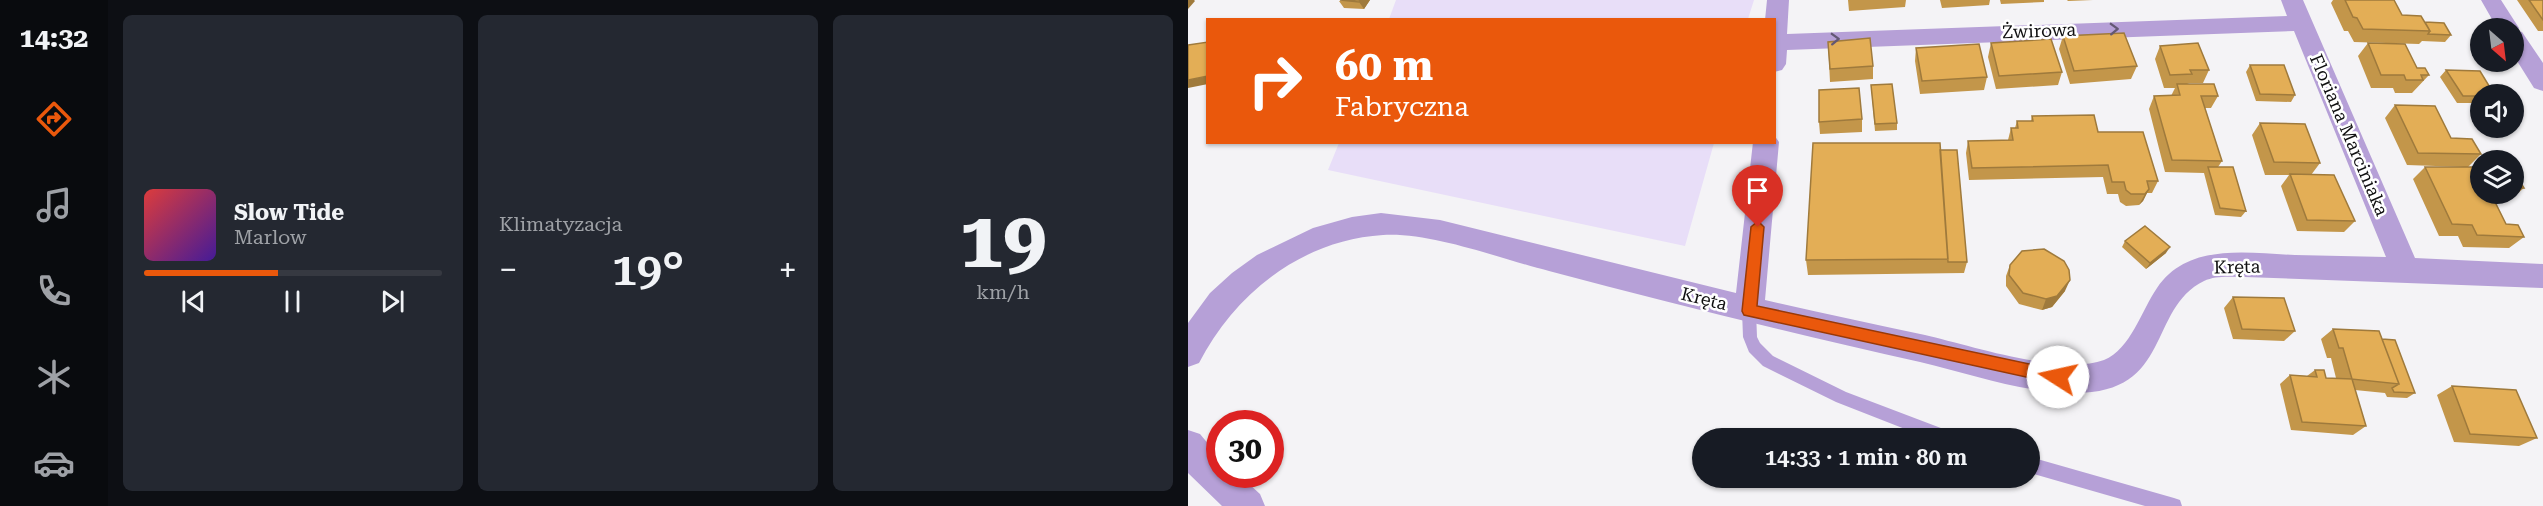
<!DOCTYPE html>
<html lang="pl">
<meta charset="utf-8">
<style>
:root{--surface:#171b24;--page:#242831;--text:#f1f3f6;--muted:#9ea1a6;--line:#363941;--accent:#ea580c}
body{margin:0;font-family:"Roboto Serif",serif;background:var(--page);color:var(--text);height:100vh;display:flex;flex-direction:column;font-size:22px;white-space:nowrap}
*{box-sizing:border-box;margin:0}
p{font-size:20px;color:var(--muted)}
.icon{flex:none;width:33px;height:33px;fill:none;stroke:currentColor;stroke-width:2;stroke-linecap:round;stroke-linejoin:round}
.map{position:relative;flex:1;overflow:hidden}
.panel{display:flex;flex-direction:column;gap:15px;padding:15px;background:#0d0f14;width:1080px}
.panel>*{flex:none}
.guide{position:absolute;left:18px;top:18px;width:570px;height:126px;border-radius:0px;box-shadow:0 2px 4px #0004;background:#ea580c;color:#fff;overflow:hidden}
.needle{width:39px;rotate:152deg}
.controls{position:absolute;left:1282px;top:18px;display:grid;gap:12px}
.controls a{display:grid;place-items:center;width:54px;height:54px;border-radius:50%;background:var(--surface);box-shadow:0 2px 4px #0004;font-size:30px}
.speed{position:absolute;left:18px;top:410px;display:flex;gap:12px;font-size:30px;font-weight:700;text-align:center}
.speed>*{display:grid;place-content:center;width:78px;height:78px;border-radius:50%;background:var(--surface);box-shadow:0 2px 4px #0004;line-height:1}
.speed .limit{border:9px solid #d22;background:#fff;color:#111}
.pin{position:absolute;display:grid;place-items:center;width:51px;height:51px;color:#fff;margin:-62px -26px;border-radius:50% 50% 50% 0;rotate:-45deg;box-shadow:0 0 6px #0007}
.pin .icon{rotate:45deg}
.me{position:absolute;width:66px;margin:-33px;rotate:280deg;stroke-linejoin:round;filter:drop-shadow(0 0 4px #0008)}
.turn{display:flex;align-items:center;gap:21px;height:126px;padding:0 30px;font-size:27px}
.turn .icon{width:78px;height:78px;stroke-width:2.5}
.turn b{display:block;font-size:42px;line-height:51px}
.big{font-size:45px;font-weight:600;line-height:1.1}
.panel .tile{flex:1;display:flex;flex-direction:column;justify-content:center;gap:9px;min-width:0;padding:0 21px;border-radius:9px;background:var(--page)}
.panel .dial{align-items:center;gap:0}
.dial b{font-size:78px;line-height:1}
.song{display:flex;align-items:center;gap:18px}
.cover{width:72px;height:72px;border-radius:9px;background:linear-gradient(135deg,hsl(0 70% 55%),hsl(260 70% 35%))}
.played{height:6px;border-radius:3px;background:linear-gradient(90deg,var(--accent) 45%,var(--line) 45%)}
.keys{display:flex;justify-content:space-around;direction:ltr}
.heat{display:flex;justify-content:space-between;align-items:center;font-size:33px;direction:ltr}
.panel .tiles{flex:1;display:grid;gap:15px;grid-template-columns:repeat(3,1fr)}
.trip{position:absolute;left:504px;top:428px;width:348px;height:60px;border-radius:30px;background:var(--surface);box-shadow:0 2px 4px #0004;font-weight:600;line-height:60px;text-align:center}
main{display:flex;flex:1;min-height:0}
.tab-bar{display:flex;flex-direction:column;width:108px;justify-content:space-around;align-items:center;background:#090b0e;color:var(--muted)}
.tab-bar .icon{width:42px;height:42px}
.tab-bar .active{color:var(--accent)}
.tab-bar b{font-size:27px;color:var(--text)}
.map>svg:first-child{display:block}
.green{fill:#e8def8}
.lines{fill:none;stroke-linecap:round;stroke-linejoin:round}
.lane{fill:#b6a0d7;fill-rule:evenodd}
.street{fill:#b6a0d7;fill-rule:evenodd}
.wall{fill:#c3964a}
.shaded-wall{fill:#9f7a3c}
.building{fill:#e3ae56;stroke:#9f7a3c;stroke-width:1.5}
.oneway{stroke:#635874}
.route{fill:#ea580c;stroke:#983908;stroke-width:1.5}
.labels{text-anchor:middle;stroke-width:5;stroke-linejoin:round;paint-order:stroke}
.street-label{font-size:18px;fill:#101011;stroke:#fff}
</style>
<main>
<nav class="tab-bar">
<b>14:32</b>
<svg class="icon active" aria-label="directions" viewBox="0 0 24 24"><path d="M12 3l9 9-9 9-9-9zM9 14v-3h6M13 9l2 2-2 2"/></svg>
<svg class="icon" aria-label="music" viewBox="0 0 24 24"><path d="M9 18V5l10-2v13"/><circle cx="6" cy="18" r="3"/><circle cx="16" cy="16" r="3"/></svg>
<svg class="icon" aria-label="phone" viewBox="0 0 24 24"><path d="M5 4h4l2 5-3 2q2 4 5 5l2-3 5 2v4C11 20 4 13 5 4z"/></svg>
<svg class="icon" aria-label="climate" viewBox="0 0 24 24"><path d="M12 3v18M4 7l16 10M4 17L20 7"/></svg>
<svg class="icon" aria-label="car" viewBox="0 0 24 24"><path d="M5 17H2v-5l4-1 3-4h7l3 4 3 1v5h-3M9 17h6M6 11h13"/><circle cx="7" cy="17" r="2"/><circle cx="17" cy="17" r="2"/></svg>
</nav>
<section class="panel">
<div class="tiles">
<div class="tile">
<div class="song"><i class="cover"></i><div><b>Slow Tide</b><p>Marlow</p></div></div>
<div class="played"></div>
<div class="keys"><svg class="icon" aria-label="previous" viewBox="0 0 24 24"><path d="M18 5L8 12l10 7zM5 5v14"/></svg><svg class="icon" aria-label="pause" viewBox="0 0 24 24"><path d="M8 5v14M16 5v14"/></svg><svg class="icon" aria-label="next" viewBox="0 0 24 24"><path d="M6 5l10 7-10 7zM19 5v14"/></svg></div>
</div>
<div class="tile"><p>Klimatyzacja</p>
<div class="heat"><a>−</a><b class="big">19°</b><a>+</a></div>
</div>
<div class="tile dial"><b>19</b><p>km/h</p></div>
</div>
</section>
<div class="map">
<svg width="1355" height="506" viewBox="0 0 1355 506">
<rect width="100%" height="100%" fill="#f4f3f6"/>
<!-- green -->
<path class="green" d="M 208,0 L 566,0 L 560,19 L 201,19 Z
M 151,143 L 151,142 L 526,143 L 497,246 L 140,170 Z"/>
<g class="lines">
<!-- lane -->
<path class="lane" d="M 561,305 L 566,307 L 568,311 L 569,337 L 572,343 L 585,356 L 658,392 L 766,433 L 768,438 L 740,438 L 648,402 L 575,366 L 561,352 L 555,337 L 554,311 L 556,307 Z
M 842,457 L 986,498 L 992,500 L 994,506 L 957,506 L 842,473 Z"/>
<!-- street -->
<path class="street" d="M 579,0 L 601,0 L 599,34 L 1099,16 L 1093,0 L 1115,0 L 1227,258 L 1355,264 L 1355,288 L 1057,277 C 1044,277 1028,275 1016,281 C 959,309 985,393 887,393 C 834,393 783,374 732,362 C 607,334 485,304 361,271 C 313,259 244,232 195,235 C 114,240 47,293 11,363 L 0,367 L 0,323 L 22,293 L 44,273 L 69,255 L 125,228 L 164,217 L 193,213 L 252,220 L 548,293 L 565,142 L 586,142 L 586,135 L 591,142 L 577,300 C 630,312 684,324 737,335 C 781,345 873,376 916,360 C 943,349 953,311 969,288 C 1000,242 1060,253 1107,255 C 1138,256 1168,256 1198,257 L 1106,31 L 599,50 L 598,64 L 594,70 L 586,72 L 586,20 L 577,20 Z
M 1293,0 L 1313,0 L 1331,28 L 1330,31 L 1334,32 L 1355,63 L 1355,91 L 1346,88 L 1326,56 L 1326,28 L 1309,28 Z
M 0,430 L 12,434 L 32,458 L 32,474 L 50,474 L 72,494 L 77,506 L 34,506 L 0,473 Z"/>
</g>
<!-- wall -->
<path class="wall" d="M 182,0 L 176,9 L 156,8 L 151,1 Z
M 660,0 L 718,0 L 717,7 L 661,11 Z
M 752,0 L 802,0 L 801,5 L 754,8 Z
M 812,0 L 856,0 L 856,2 L 813,4 Z
M 879,0 L 905,0 L 880,1 Z
M 1145,0 L 1190,0 L 1214,15 L 1237,22 L 1263,35 L 1257,42 L 1234,41 L 1231,44 L 1166,42 L 1160,31 L 1156,31 L 1143,3 Z
M 1329,0 L 1355,0 L 1355,31 L 1350,31 Z
M 875,36 L 949,66 L 943,79 L 882,84 L 871,49 Z
M 1293,36 L 1293,51 L 1287,42 Z
M 640,42 L 685,66 L 685,79 L 642,82 Z
M 803,43 L 874,72 L 870,85 L 808,89 L 800,57 Z
M 1180,43 L 1229,68 L 1241,75 L 1224,93 L 1207,93 L 1205,88 L 1183,88 L 1170,56 Z
M 972,46 L 1021,70 L 1015,83 L 999,83 L 1030,96 L 1023,108 L 1017,108 L 1034,161 L 1030,167 L 1058,211 L 1053,217 L 1027,215 L 1016,173 L 977,172 L 961,109 L 966,96 L 983,96 L 987,88 L 976,88 L 967,59 Z
M 728,48 L 799,77 L 796,90 L 732,94 L 727,61 Z
M 1062,65 L 1107,95 L 1103,102 L 1068,101 L 1058,72 Z
M 1258,70 L 1293,94 L 1293,103 L 1269,103 L 1252,77 Z
M 683,85 L 709,123 L 709,130 L 687,131 Z
M 1207,105 L 1263,138 L 1293,154 L 1280,167 L 1293,194 L 1326,194 L 1326,172 L 1336,188 L 1321,200 L 1306,199 L 1318,224 L 1336,237 L 1321,248 L 1275,247 L 1270,236 L 1251,236 L 1225,179 L 1237,167 L 1276,167 L 1219,165 L 1197,118 Z
M 844,116 L 910,132 L 970,181 L 964,193 L 959,193 L 955,201 L 951,205 L 938,206 L 932,202 L 930,194 L 919,194 L 915,177 L 781,180 L 778,153 L 780,141 L 820,140 L 823,128 L 827,128 L 829,121 L 843,121 Z
M 674,119 L 674,132 L 632,134 L 631,122 Z
M 1072,123 L 1132,163 L 1123,175 L 1167,221 L 1156,232 L 1109,231 L 1093,186 L 1101,175 L 1077,175 L 1064,135 Z
M 752,150 L 779,262 L 776,273 L 620,275 L 618,260 Z
M 937,241 L 978,253 L 958,269 L 934,247 Z
M 822,265 L 877,291 L 864,307 L 854,310 L 831,304 L 818,286 L 818,276 Z
M 1045,297 L 1107,331 L 1096,341 L 1045,339 L 1036,308 Z
M 1145,329 L 1194,339 L 1227,393 L 1219,398 L 1199,397 L 1197,393 L 1167,390 L 1178,426 L 1165,435 L 1103,430 L 1092,384 L 1102,375 L 1119,376 L 1127,370 L 1138,378 L 1148,378 L 1143,358 L 1139,358 L 1133,339 Z
M 1264,386 L 1349,438 L 1331,446 L 1266,442 L 1249,395 Z"/>
<!-- shaded-wall -->
<path class="shaded-wall" d="M 0,0 L 6,0 L 7,1 L 0,9 Z
M 172,0 L 182,0 L 176,9 L 171,2 Z
M 20,76 L 20,84 L 0,88 L 0,80 Z
M 961,189 L 955,201 L 951,205 L 957,194 Z
M 982,247 L 978,253 L 958,269 L 962,263 Z
M 882,280 L 877,291 L 864,307 L 854,310 L 858,299 Z"/>
<!-- building -->
<path class="building" d="M 152,0 L 172,0 L 171,2 Z
M 1157,0 L 1206,0 L 1214,15 L 1233,16 L 1242,31 L 1175,29 L 1169,18 L 1165,17 Z
M 1341,0 L 1355,0 L 1355,20 Z
M 1237,22 L 1256,23 L 1263,35 L 1240,34 L 1242,31 Z
M 936,33 L 949,66 L 886,71 L 875,36 Z
M 682,38 L 685,66 L 642,69 L 640,42 Z
M 863,39 L 874,72 L 811,76 L 803,43 Z
M 20,42 L 20,76 L 0,80 L 0,45 Z
M 1010,43 L 1021,70 L 1002,70 L 1004,74 L 982,75 L 972,46 Z
M 1180,43 L 1217,44 L 1229,68 L 1237,68 L 1241,75 L 1233,75 L 1235,80 L 1218,80 L 1216,75 L 1193,75 Z
M 791,44 L 799,77 L 734,81 L 728,48 Z
M 1062,65 L 1096,65 L 1107,95 L 1072,94 Z
M 1258,70 L 1292,71 L 1306,94 L 1293,94 L 1293,96 L 1275,96 Z
M 704,84 L 709,123 L 687,124 L 683,85 Z
M 989,84 L 1026,84 L 1030,96 L 1013,96 L 1034,161 L 984,160 L 966,96 L 992,95 Z
M 671,88 L 674,119 L 631,122 L 631,90 Z
M 1207,105 L 1247,106 L 1263,138 L 1284,139 L 1293,154 L 1230,153 Z
M 906,115 L 910,132 L 955,132 L 970,181 L 959,181 L 961,189 L 957,194 L 943,194 L 938,190 L 936,182 L 924,182 L 920,165 L 784,168 L 780,141 L 825,140 L 823,128 L 830,128 L 829,121 L 845,121 L 844,116 Z
M 1072,123 L 1117,124 L 1132,163 L 1086,162 Z
M 625,143 L 752,143 L 760,259 L 618,260 Z
M 752,150 L 769,150 L 779,262 L 760,262 Z
M 1020,167 L 1045,167 L 1058,211 L 1032,208 Z
M 1237,167 L 1293,167 L 1293,194 L 1303,194 L 1318,224 L 1330,225 L 1336,237 L 1289,235 L 1284,225 L 1264,224 Z
M 1326,172 L 1336,188 L 1326,188 Z
M 1102,174 L 1146,175 L 1167,221 L 1119,220 Z
M 957,226 L 982,247 L 962,263 L 937,241 Z
M 856,249 L 876,261 L 881,270 L 882,280 L 869,296 L 858,299 L 835,293 L 821,275 L 822,265 L 834,251 Z
M 1045,297 L 1096,298 L 1107,331 L 1054,329 Z
M 1145,329 L 1191,331 L 1211,384 L 1164,379 L 1178,426 L 1114,422 L 1102,375 L 1129,377 L 1127,370 L 1136,370 L 1138,378 L 1164,379 L 1155,348 L 1151,348 Z
M 1194,339 L 1207,340 L 1227,393 L 1206,392 L 1204,388 L 1211,384 Z
M 1264,386 L 1328,390 L 1349,438 L 1282,434 Z"/>
<!-- one-way arrows -->
<defs><path id="oneway-chevron" d="M-2-3.5L2.5 0L-2 3.5" fill="none" stroke-width="1.6" stroke-linecap="round" stroke-linejoin="round" transform="scale(1.5)"/></defs>
<g class="oneway">
<use href="#oneway-chevron" transform="translate(926 29) rotate(-2)"/>
<use href="#oneway-chevron" transform="translate(647 39) rotate(-2)"/>
</g>
<!-- route -->
<path class="route" d="M 570,221 L 576,227 L 569,306 L 870,370 L 875,372 L 877,377 L 875,382 L 870,384 L 556,315 L 554,311 L 563,227 Z"/>
<g class="labels">
<!-- street labels -->
<g class="street-label">
<text transform="translate(851 31) rotate(-2)" y="6">Żwirowa</text>
<text transform="translate(1161 135) rotate(67)" y="6">Floriana Marciniaka</text>
<text transform="translate(1049 267) rotate(-1)" y="6">Kręta</text>
<text transform="translate(516 299) rotate(14)" y="6">Kręta</text>
</g>
</g>
</svg>
<div class="controls">
<a><svg class="needle" viewBox="-14 -14 28 28"><path d="M0-13l5 13h-10z" fill="#e53935"/><path d="M0 13l5-13h-10z" fill="#9ea1a6"/></svg></a>
<a><svg class="icon" aria-label="sound" viewBox="0 0 24 24"><path d="M4 9h4l5-4v14l-5-4H4zM17 9q2 3 0 6"/></svg></a>
<a><svg class="icon" aria-label="layers" viewBox="0 0 24 24"><path d="M12 4l9 5-9 5-9-5zM3 14l9 5 9-5"/></svg></a>
</div>
<div class="speed"><div class="limit">30</div></div>
<div class="pin" style="left:570px;top:227px;background:#d93025"><svg class="icon" aria-label="arrive" viewBox="0 0 24 24"><path d="M6 21V4h12l-3 4 3 4H6"/></svg></div>
<svg class="me" style="left:870px;top:377px" viewBox="-20 -20 40 40"><circle r="19" fill="#fff"/><path d="M0-13L10 11 0 6-10 11z" fill="#ea580c"/></svg>
<div class="trip">14:33 · 1 min · 80 m</div>
<div class="guide">
<div class="turn"><svg class="icon" aria-label="right" viewBox="0 0 24 24"><path d="M7 20v-9h11M14 6l5 5-5 5"/></svg><div><b>60 m</b>Fabryczna</div></div>
</div>
</div>
</main>
